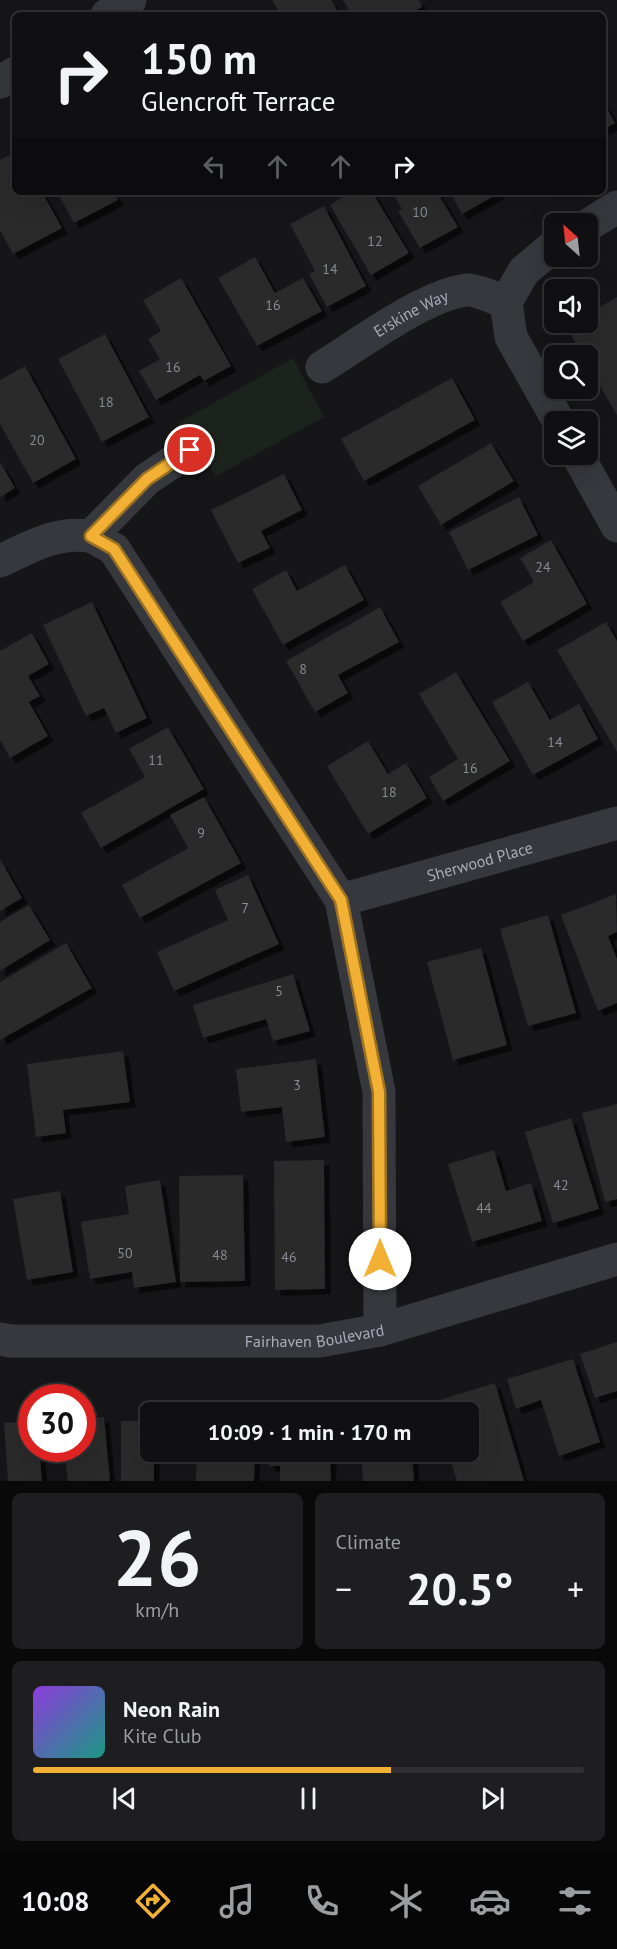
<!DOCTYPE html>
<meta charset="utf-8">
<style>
:root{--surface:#101012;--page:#1e1e20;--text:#f1f3f6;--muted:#9c9d9f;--line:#303032;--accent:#f2b134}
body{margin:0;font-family:"PT Sans",sans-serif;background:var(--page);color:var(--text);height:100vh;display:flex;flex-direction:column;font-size:22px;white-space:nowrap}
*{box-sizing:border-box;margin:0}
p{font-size:20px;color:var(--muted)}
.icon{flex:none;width:33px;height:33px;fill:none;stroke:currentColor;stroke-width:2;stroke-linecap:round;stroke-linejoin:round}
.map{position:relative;height:1481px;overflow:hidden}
.details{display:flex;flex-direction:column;gap:12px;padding:12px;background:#09090a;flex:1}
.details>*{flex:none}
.banner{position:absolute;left:12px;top:12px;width:594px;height:183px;border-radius:9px;box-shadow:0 6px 24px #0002,0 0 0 2px var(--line);background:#101012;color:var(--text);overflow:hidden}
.needle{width:39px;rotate:333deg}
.buttons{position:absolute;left:544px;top:213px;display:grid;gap:12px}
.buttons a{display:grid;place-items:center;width:54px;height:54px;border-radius:9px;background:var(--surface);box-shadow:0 6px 24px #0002,0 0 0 2px var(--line);font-size:30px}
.speed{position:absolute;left:18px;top:1384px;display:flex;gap:12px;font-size:30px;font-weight:700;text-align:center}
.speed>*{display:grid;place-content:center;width:78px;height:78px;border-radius:50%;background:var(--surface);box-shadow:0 6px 24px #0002,0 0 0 2px var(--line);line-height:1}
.speed .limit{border:9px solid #d22;background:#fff;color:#111}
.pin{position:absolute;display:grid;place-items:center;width:51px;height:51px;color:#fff;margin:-26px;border:3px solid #fff;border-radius:50%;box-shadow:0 2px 6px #0007}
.me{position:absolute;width:66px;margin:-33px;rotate:0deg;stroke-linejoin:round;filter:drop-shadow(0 0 4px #0008)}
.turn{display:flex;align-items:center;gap:21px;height:126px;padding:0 30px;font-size:27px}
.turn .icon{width:78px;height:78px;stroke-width:2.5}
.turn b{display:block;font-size:42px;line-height:51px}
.lanes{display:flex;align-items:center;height:57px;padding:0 30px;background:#0003;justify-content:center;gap:30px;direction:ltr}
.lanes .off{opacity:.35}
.big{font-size:45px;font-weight:600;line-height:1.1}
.details .tile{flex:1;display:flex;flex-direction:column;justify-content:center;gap:9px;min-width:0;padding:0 21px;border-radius:9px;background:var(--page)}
.details .dial{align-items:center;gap:0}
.dial b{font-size:78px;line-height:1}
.song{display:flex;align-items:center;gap:18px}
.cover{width:72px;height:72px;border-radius:9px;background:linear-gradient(135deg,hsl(270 70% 55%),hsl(170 70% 35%))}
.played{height:6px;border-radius:3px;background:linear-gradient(90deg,var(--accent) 65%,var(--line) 65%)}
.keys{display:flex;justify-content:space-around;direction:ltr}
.heat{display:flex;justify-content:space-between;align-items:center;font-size:33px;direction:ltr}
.details .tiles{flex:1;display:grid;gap:12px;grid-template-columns:1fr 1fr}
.tile:last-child{grid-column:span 2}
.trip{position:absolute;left:140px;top:1402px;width:339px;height:60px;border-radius:9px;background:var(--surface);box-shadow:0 6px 24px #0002,0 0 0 2px var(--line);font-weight:600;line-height:60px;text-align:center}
.tabs{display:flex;height:96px;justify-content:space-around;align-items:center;background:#060607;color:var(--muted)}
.tabs .icon{width:42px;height:42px}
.tabs .on{color:var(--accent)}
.tabs b{font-size:27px;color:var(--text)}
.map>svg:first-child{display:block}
.green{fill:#1c231d}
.building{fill:#29292c;filter:url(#shadow)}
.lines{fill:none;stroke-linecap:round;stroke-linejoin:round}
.street{stroke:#37383d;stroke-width:33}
.route-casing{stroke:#9d7322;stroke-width:15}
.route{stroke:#f2b134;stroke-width:10}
.labels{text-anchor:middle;stroke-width:6;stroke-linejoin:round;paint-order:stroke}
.number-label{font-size:14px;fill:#888b94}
.street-label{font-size:16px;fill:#a8adb8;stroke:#111113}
</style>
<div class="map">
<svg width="617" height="1481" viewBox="0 0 617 1481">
<defs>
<filter id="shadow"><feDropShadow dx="5.5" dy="5.5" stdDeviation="0" flood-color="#0009"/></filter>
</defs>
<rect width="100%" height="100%" fill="#161618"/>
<!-- green -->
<path class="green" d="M 293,358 L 324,417 L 216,476 L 178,423 Z"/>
<!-- building -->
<path class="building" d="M 272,0 L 331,0 L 340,15 L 281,15 Z
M 343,0 L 419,0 L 422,7 L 408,15 L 352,15 Z
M 603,101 L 615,123 L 603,130 Z
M 15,152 L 15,192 L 42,192 L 62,228 L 13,254 L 0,230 L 0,160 Z
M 57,192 L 113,192 L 118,200 L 74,223 Z
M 350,192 L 372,192 L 409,253 L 371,275 L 330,205 Z
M 392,192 L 437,192 L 458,227 L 420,248 L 398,211 L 402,209 Z
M 450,192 L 498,192 L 498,194 L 462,214 Z
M 324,206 L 366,286 L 327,307 L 309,274 L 315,271 L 290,224 Z
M 255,257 L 275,293 L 303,278 L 322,311 L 257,346 L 218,278 Z
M 181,278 L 231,366 L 204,381 L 200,375 L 156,400 L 139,371 L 160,359 L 148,339 L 161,331 L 143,300 Z
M 617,297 L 617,415 L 588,365 L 588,356 L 583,356 L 566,326 L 573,322 L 588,322 L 588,314 Z
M 105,334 L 149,417 L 102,442 L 58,359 Z
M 25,366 L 76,459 L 33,483 L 0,424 L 0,380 Z
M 452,378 L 475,420 L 364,481 L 341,439 Z
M 491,443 L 514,481 L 441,525 L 418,486 Z
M 0,462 L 15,488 L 0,497 Z
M 284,474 L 302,510 L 261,531 L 270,548 L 238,563 L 211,510 Z
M 519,497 L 538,535 L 468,570 L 449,532 Z
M 551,540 L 587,604 L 523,641 L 500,602 L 534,582 L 520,558 Z
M 345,565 L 364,600 L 283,645 L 252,589 L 286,570 L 297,591 Z
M 92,602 L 147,718 L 116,733 L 104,708 L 86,716 L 43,625 Z
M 380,607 L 399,642 L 338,675 L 348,693 L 315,712 L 286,661 Z
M 606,622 L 617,641 L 617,752 L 557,650 Z
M 32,633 L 49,664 L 28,676 L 40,696 L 29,702 L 48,736 L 10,758 L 0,740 L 0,651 Z
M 456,672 L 510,761 L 443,801 L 429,777 L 458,759 L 419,694 Z
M 528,682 L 550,720 L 579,704 L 598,739 L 533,775 L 492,702 Z
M 168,727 L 204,789 L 101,848 L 81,813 L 145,777 L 129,749 Z
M 368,741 L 388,774 L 406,763 L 427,798 L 368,834 L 327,766 Z
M 204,797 L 241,863 L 140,918 L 122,885 L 188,848 L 170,815 Z
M 0,859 L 22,898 L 0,911 Z
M 248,875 L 279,944 L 174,991 L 157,952 L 228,920 L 215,890 Z
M 616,894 L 617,932 L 608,936 L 617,959 L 617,1003 L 598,1011 L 561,915 Z
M 29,905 L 50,940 L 0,971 L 0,922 Z
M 548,915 L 576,1013 L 528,1026 L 500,929 Z
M 66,943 L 92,988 L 0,1040 L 0,982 Z
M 481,948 L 507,1045 L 453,1060 L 427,962 Z
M 293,974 L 310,1031 L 273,1041 L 266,1019 L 203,1038 L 193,1005 Z
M 123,1051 L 130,1102 L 63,1110 L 66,1133 L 36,1137 L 27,1064 Z
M 316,1059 L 325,1137 L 286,1142 L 282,1107 L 241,1112 L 236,1069 Z
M 617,1104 L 617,1199 L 605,1202 L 582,1113 Z
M 571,1118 L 599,1209 L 553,1223 L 525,1132 Z
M 494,1150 L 506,1191 L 531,1183 L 542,1221 L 472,1242 L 448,1164 Z
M 324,1160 L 325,1289 L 275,1290 L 274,1161 Z
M 243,1175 L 245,1281 L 180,1282 L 179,1176 Z
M 160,1180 L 176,1282 L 134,1288 L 132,1272 L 90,1279 L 81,1222 L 129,1214 L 125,1186 Z
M 60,1191 L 73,1272 L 27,1280 L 13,1199 Z
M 617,1342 L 617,1391 L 595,1398 L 580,1354 Z
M 573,1359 L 600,1442 L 559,1456 L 541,1400 L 516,1409 L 507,1379 Z
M 495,1383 L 524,1481 L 457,1481 L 448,1452 L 468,1452 L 468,1413 L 437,1413 L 433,1402 Z
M 104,1417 L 110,1481 L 68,1481 L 64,1449 L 82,1449 L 82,1419 Z
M 32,1421 L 32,1449 L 61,1449 L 61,1456 L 40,1458 L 42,1481 L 8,1481 L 4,1423 Z
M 121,1421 L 150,1421 L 150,1452 L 154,1452 L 154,1481 L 121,1481 Z
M 197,1452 L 255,1452 L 254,1481 L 196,1481 Z
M 269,1452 L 330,1452 L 331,1481 L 280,1481 L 280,1466 L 269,1466 Z
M 361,1452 L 412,1452 L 414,1481 L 363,1481 Z"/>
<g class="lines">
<!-- street -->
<g class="street">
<path d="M 107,15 L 130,0"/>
<path d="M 0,82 L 15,73"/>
<path d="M 588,225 L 617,207"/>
<path d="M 555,245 L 524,271 L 506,302 L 511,337 L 559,422"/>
<path id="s1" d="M 322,367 C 360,344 423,296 466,290 C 475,289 497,299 506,302"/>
<path d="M 577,454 L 617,526"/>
<path d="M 91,536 L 147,479 L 190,450"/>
<path d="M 0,561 C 28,548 56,531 89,536 C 97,538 106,545 114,549 L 341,900 L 379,1092 L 380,1330"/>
<path id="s2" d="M 341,900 L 617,823"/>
<path id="s3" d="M 0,1339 L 10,1341 L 320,1341 L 380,1330 L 617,1259"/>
</g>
</g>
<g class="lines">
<defs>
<path id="route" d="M 190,450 L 147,479 L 91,536 L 114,549 L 341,900 L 379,1092 L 380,1259"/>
</defs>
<!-- route casing -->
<use href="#route" class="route-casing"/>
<!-- route -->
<use href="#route" class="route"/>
</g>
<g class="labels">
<!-- number labels -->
<g class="number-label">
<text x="420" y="217">10</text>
<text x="375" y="246">12</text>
<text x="330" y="274">14</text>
<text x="273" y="310">16</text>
<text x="173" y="372">16</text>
<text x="106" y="407">18</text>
<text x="37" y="445">20</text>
<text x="543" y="572">24</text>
<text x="303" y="674">8</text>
<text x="555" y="747">14</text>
<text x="156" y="765">11</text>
<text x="470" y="773">16</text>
<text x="389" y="797">18</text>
<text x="201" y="838">9</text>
<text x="245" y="913">7</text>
<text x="279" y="996">5</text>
<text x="297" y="1090">3</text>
<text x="561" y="1190">42</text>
<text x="484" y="1213">44</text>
<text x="125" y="1258">50</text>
<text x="220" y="1260">48</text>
<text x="289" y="1262">46</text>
</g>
<!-- street labels -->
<g class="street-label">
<text dy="6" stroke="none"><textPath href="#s1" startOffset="104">Erskine Way</textPath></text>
<text dy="6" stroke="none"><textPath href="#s2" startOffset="144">Sherwood Place</textPath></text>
<text dy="6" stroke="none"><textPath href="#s3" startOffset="315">Fairhaven Boulevard</textPath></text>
</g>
</g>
</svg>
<div class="buttons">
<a><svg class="needle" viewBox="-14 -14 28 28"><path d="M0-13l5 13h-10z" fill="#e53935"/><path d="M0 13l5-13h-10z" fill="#9c9d9f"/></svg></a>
<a><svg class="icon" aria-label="sound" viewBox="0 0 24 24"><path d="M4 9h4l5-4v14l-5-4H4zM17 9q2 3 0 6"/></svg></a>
<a><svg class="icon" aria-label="search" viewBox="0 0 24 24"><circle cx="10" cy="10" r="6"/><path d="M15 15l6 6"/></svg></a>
<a><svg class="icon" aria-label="layers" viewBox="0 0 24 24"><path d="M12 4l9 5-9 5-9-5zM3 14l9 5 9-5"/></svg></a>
</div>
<div class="speed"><div class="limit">30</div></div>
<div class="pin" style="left:190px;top:450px;background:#d93025"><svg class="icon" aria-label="arrive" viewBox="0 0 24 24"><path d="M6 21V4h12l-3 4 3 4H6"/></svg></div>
<svg class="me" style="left:380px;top:1259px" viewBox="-20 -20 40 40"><circle r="19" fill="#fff"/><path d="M0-13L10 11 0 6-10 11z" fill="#f2b134"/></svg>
<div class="trip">10:09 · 1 min · 170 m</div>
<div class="banner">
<div class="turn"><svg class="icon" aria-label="right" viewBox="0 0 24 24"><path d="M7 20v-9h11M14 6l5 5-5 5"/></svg><div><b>150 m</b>Glencroft Terrace</div></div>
<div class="lanes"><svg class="icon off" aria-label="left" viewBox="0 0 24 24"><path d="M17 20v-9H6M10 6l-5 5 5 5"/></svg><svg class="icon off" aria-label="ahead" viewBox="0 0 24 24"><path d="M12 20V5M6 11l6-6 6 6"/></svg><svg class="icon off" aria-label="ahead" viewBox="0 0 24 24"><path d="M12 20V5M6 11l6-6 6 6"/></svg><svg class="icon" aria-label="right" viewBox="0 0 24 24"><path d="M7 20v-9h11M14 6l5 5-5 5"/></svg></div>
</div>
</div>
<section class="details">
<div class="tiles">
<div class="tile dial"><b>26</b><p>km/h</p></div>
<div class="tile"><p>Climate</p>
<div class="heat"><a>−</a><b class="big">20.5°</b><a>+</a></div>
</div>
<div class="tile">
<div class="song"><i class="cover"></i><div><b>Neon Rain</b><p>Kite Club</p></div></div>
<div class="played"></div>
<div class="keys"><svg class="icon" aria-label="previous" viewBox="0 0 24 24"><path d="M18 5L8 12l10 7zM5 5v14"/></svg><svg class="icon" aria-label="pause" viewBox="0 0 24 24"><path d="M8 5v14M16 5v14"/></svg><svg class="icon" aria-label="next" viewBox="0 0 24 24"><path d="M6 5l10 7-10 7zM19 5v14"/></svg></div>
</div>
</div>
</section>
<nav class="tabs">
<b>10:08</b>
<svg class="icon on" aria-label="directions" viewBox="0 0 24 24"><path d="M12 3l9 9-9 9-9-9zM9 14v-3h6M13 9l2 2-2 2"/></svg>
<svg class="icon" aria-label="music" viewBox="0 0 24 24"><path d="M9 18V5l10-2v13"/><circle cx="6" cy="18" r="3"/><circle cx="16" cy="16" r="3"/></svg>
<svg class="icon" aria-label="phone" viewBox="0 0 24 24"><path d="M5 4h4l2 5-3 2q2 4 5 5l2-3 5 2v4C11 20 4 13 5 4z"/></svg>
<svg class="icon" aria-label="climate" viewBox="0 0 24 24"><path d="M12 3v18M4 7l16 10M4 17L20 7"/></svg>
<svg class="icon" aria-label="car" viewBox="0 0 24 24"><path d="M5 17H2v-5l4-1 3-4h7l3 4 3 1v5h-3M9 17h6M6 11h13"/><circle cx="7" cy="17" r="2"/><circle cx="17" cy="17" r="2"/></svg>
<svg class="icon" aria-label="filters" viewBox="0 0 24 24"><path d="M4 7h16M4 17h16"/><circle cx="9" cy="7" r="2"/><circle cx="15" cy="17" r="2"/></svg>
</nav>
